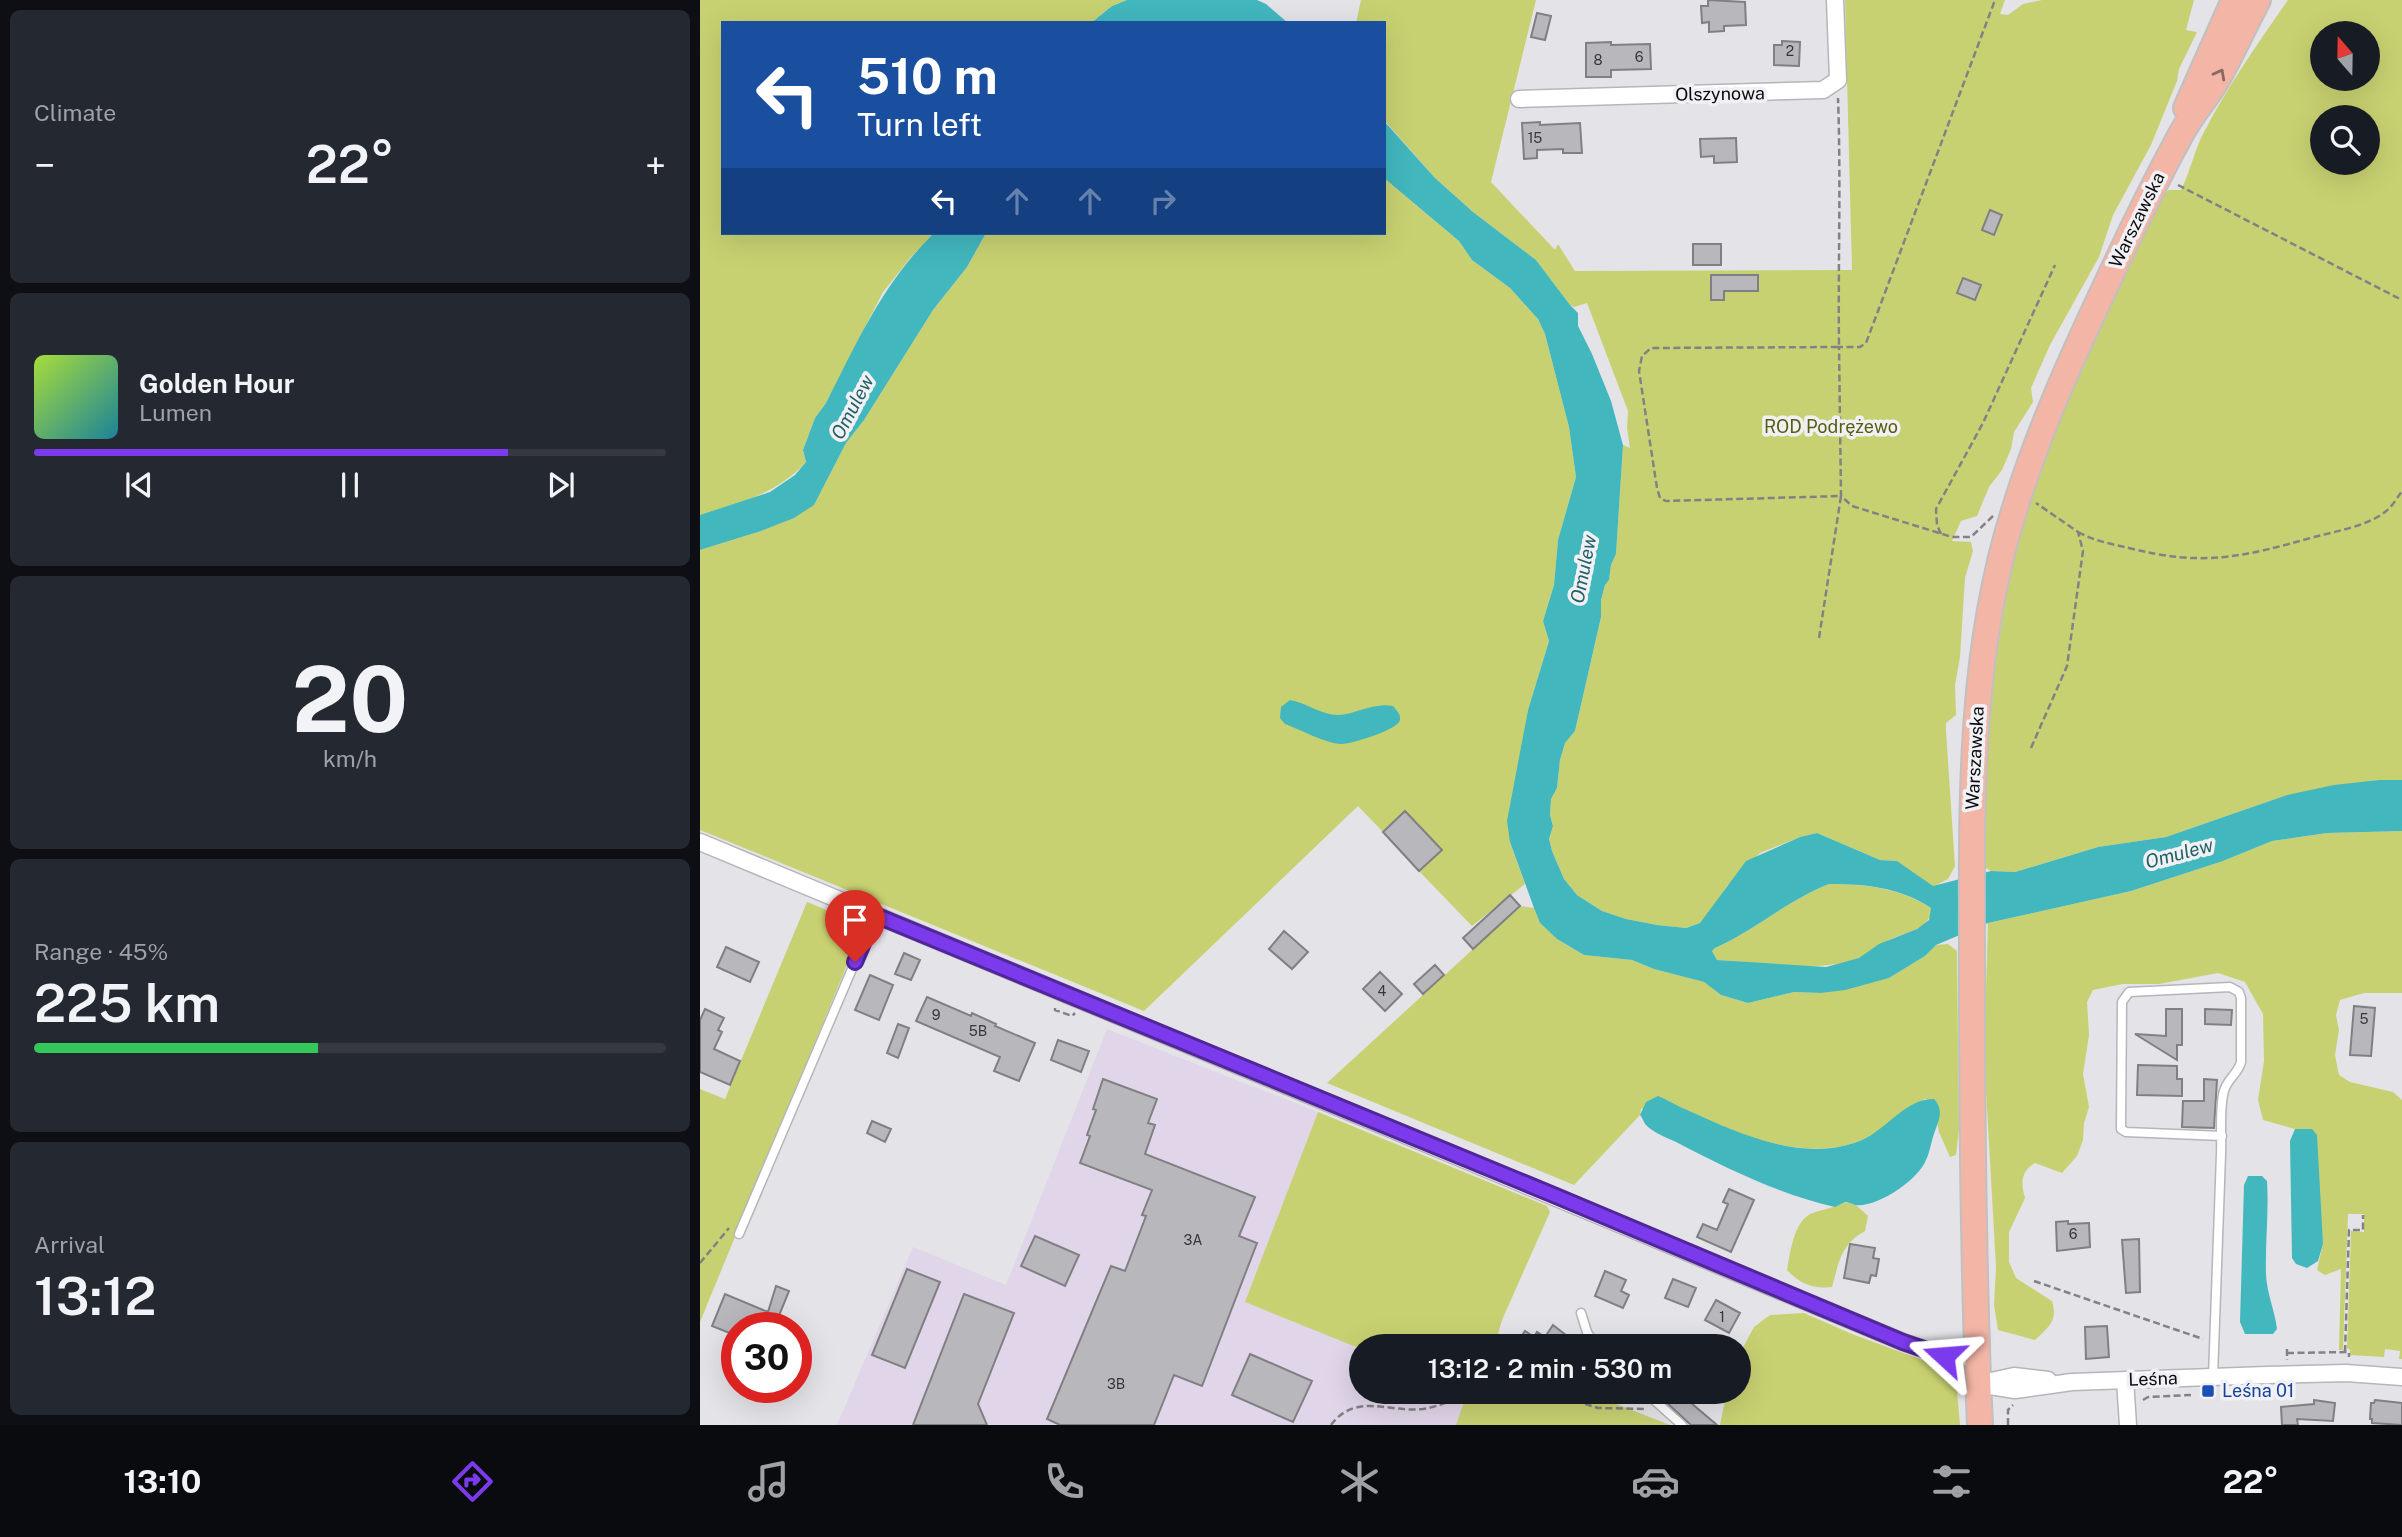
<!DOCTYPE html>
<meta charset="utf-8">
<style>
:root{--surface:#171b24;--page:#242831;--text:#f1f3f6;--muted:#9ea1a6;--line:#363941;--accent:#7c3aed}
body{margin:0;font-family:"Public Sans",sans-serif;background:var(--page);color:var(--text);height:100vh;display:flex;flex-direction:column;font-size:26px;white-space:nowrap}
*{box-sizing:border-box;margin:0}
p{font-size:23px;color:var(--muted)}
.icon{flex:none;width:38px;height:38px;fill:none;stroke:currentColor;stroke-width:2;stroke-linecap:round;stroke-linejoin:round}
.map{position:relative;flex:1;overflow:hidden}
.drawer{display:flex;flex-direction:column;gap:10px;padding:10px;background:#0d0f14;width:700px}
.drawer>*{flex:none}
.banner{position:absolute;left:21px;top:21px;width:665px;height:214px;border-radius:0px;box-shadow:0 7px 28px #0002;background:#1a4fa0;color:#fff;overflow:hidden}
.needle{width:46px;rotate:340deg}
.tools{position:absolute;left:1610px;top:21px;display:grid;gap:14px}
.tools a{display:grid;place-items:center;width:70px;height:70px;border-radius:50%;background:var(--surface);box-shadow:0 7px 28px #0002;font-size:35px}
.speed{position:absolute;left:21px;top:1312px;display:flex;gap:14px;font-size:35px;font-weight:700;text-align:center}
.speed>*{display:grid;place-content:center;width:91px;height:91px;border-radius:50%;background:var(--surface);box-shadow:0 7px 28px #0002;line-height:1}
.speed .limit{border:10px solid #d22;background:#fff;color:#111}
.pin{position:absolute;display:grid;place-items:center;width:60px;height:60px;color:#fff;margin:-72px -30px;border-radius:50% 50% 50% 0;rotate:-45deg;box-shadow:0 0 7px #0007}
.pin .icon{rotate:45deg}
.me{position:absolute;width:77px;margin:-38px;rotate:289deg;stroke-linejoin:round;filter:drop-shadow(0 0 5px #0008)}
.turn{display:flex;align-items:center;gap:24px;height:147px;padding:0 21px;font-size:32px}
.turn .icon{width:91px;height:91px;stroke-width:2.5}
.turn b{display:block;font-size:49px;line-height:60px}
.lanes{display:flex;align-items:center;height:66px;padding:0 21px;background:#0003;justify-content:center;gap:35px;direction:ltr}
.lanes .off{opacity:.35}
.big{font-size:52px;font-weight:600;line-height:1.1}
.drawer .card{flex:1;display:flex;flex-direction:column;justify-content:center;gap:10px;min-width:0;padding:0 24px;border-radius:10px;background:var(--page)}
.drawer .dial{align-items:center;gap:0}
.dial b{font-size:91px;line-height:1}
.song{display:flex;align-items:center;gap:21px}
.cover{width:84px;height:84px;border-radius:10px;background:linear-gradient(135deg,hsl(80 70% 55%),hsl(190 70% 35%))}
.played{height:7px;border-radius:4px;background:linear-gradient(90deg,var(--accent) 75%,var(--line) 75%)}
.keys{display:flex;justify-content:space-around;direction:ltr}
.heat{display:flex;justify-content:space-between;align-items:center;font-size:38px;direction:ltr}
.charge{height:10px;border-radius:5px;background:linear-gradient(90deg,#34c759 45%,var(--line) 0)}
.trip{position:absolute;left:649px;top:1334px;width:402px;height:70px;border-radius:35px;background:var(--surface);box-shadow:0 7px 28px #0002;font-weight:600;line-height:70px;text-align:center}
.tabs{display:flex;height:112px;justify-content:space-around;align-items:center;background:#090b0e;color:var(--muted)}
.tabs .icon{width:49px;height:49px}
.tabs .selected{color:var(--accent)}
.tabs b{font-size:32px;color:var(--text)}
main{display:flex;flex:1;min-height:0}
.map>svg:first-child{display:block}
.industrial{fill:#e1d5e9}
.green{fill:#c8d171;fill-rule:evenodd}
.water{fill:#42b7be;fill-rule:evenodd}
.building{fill:#b8b8bc;stroke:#807f83;stroke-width:2}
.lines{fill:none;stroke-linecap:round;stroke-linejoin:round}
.service-casing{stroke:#b6b5ba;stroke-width:11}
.minor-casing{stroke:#b6b5ba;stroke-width:19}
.primary-casing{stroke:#c0c0c0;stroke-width:28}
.path{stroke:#828285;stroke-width:2.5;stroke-dasharray:7 3.5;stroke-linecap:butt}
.service{stroke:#fff;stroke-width:8}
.minor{stroke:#fff;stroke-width:16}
.primary{stroke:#f3b5a6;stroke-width:24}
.oneway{stroke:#8b6861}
.route-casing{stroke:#51269a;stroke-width:18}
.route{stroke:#7c3aed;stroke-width:12}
.transit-dot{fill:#1a4fb4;stroke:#f1f1f5;stroke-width:2.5}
.labels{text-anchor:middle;stroke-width:7;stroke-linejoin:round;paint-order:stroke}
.number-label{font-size:14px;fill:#363638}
.street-label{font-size:18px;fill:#0b0b0c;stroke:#f1f1f5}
.park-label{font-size:18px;fill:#585c0f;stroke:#f1f1f5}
.transit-label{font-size:18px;fill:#164399;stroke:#f1f1f5;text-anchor:start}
.water-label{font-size:19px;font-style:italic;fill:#226165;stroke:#f1f1f5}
</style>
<main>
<section class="drawer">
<div class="card"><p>Climate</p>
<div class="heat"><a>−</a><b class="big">22°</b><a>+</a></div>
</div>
<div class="card">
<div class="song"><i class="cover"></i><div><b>Golden Hour</b><p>Lumen</p></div></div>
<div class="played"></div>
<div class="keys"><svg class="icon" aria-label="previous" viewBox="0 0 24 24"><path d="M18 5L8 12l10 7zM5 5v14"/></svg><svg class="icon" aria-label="pause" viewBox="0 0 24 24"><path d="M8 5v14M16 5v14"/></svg><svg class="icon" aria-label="next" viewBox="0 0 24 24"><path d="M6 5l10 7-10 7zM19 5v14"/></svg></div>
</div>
<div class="card dial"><b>20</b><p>km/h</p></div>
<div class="card"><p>Range · 45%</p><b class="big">225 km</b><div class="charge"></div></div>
<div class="card"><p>Arrival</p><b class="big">13:12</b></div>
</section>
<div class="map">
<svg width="1702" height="1425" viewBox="0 0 1702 1425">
<rect width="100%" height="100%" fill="#e4e3e8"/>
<!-- industrial -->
<path class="industrial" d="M 407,1029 L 618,1112 L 546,1302 L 661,1349 L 662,1391 L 767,1392 L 756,1425 L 137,1425 L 213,1247 L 306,1285 Z"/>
<!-- green -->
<path class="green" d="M 0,0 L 427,0 L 412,6 L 391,23 L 23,23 L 23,233 L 234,233 L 211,257 L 183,292 L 126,403 L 115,418 L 103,450 L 106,462 C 78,493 41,502 3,516 L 0,515 Z
M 661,0 L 836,0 L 791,182 L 855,250 L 858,244 L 875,271 L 1152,270 L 1145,0 L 1305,0 L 1300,14 L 1308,15 L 1323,4 L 1342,0 L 1494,0 L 1486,30 L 1497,32 L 1479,69 L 1477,81 L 1451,145 L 1413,215 L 1399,257 L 1350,345 L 1331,388 L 1333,402 L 1314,432 L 1311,449 L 1302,470 L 1289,487 L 1277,516 L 1261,521 L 1252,541 L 1271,542 L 1273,551 L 1265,578 L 1260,657 L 1255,685 L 1256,715 L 1246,723 L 1246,731 L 1255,866 L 1248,879 L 1233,887 L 1197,861 L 1180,860 L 1117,833 L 1100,837 L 1060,853 L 1027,886 L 1014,906 L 1000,923 L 986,928 L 957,925 L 926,919 L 902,911 L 877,895 L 864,879 L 852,851 L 849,839 L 853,826 L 850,815 L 851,799 L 857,788 L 860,760 L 865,743 L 875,731 L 901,617 L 901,600 L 905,585 L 909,580 L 911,565 L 916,554 L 923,445 L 930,448 L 927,428 L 928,411 L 887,303 L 874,307 L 870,305 L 836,260 L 773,212 L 735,178 L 684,120 L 684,23 L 656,23 Z
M 1588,0 L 1702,0 L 1702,780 L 1679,780 L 1587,795 L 1466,837 L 1398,847 L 1315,872 L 1291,871 L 1283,866 C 1285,727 1297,589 1343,457 C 1375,367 1421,282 1461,195 L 1469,190 L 1481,190 C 1490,172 1494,152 1503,134 C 1527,87 1558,43 1588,0 ZM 1622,33 L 1668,33 L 1668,79 L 1622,79 ZM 1622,117 L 1668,117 L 1668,163 L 1622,163 Z
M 684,178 L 759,241 L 772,260 L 810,288 L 838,319 L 845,334 L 869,427 L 876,477 L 858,540 L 854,585 L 843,621 L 849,641 L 828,710 L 810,842 L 825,884 L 772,926 L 719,871 L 742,849 L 705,811 L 683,832 L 658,806 L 444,1011 L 0,830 L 0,550 L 61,531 L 114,505 L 146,443 L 164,420 L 233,310 L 267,267 L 286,233 L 684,233 Z
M 1702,831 L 1702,993 L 1664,993 L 1640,1000 L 1636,1015 L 1639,1030 L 1635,1055 L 1639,1075 L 1650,1082 L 1693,1092 L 1702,1100 L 1702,1359 L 1699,1359 L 1700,1351 L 1685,1349 L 1684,1357 L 1650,1355 L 1650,1349 L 1647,1349 L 1651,1231 L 1664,1232 L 1664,1214 L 1648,1214 L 1643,1350 L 1639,1350 L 1641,1269 L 1625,1275 L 1617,1270 L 1623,1244 L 1612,1129 L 1595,1129 L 1563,1120 L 1558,1100 L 1564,1061 L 1563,1014 L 1545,982 L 1518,973 L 1459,984 L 1423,984 L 1393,990 L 1387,1002 L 1389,1035 L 1383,1074 L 1389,1107 L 1384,1123 L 1383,1140 L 1377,1156 L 1362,1173 L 1335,1163 C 1320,1172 1321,1184 1325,1198 L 1309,1232 L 1309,1262 L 1316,1278 L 1352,1301 C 1358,1322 1349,1326 1335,1340 L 1298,1330 L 1294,1305 L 1296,1267 L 1284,1055 L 1288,923 L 1431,891 L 1523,861 L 1572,841 L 1627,833 Z
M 1129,884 C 1165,884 1199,888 1231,908 C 1232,928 1208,932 1193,938 C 1179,944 1169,955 1156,959 C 1112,974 1062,962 1017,960 L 1012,951 L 1015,948 C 1055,930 1088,900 1129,884 Z
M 107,902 L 151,920 L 158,938 L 0,1322 L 0,1089 L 25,1099 Z
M 820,906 L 834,908 L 840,923 L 857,939 L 884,955 L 932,960 L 954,969 L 1004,982 L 1021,995 L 1048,1003 L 1094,992 L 1121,993 L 1189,978 L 1225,956 L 1236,945 L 1248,944 L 1257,951 L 1259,1129 L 1256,1155 L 1250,1157 L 1239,1132 L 1233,1099 L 1225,1099 C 1206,1112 1186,1128 1166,1138 C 1104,1168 1020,1128 964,1099 L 941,1109 L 940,1115 L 874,1185 L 627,1083 Z
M 618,1112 L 847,1206 L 850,1212 L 802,1320 L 798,1334 L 815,1346 L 662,1346 L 661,1349 L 545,1302 Z
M 1145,1202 L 1156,1205 L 1168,1216 L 1165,1231 C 1141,1244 1139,1262 1132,1287 C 1113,1289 1100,1284 1087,1270 C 1090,1254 1093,1227 1107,1216 C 1115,1210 1133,1209 1145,1202 Z
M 1104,1313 L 1152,1334 L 1244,1368 L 1256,1379 L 1260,1425 L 1020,1425 L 1027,1391 L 1040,1391 L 1040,1353 L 1054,1327 L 1070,1315 Z
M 765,1391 L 883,1391 L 970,1425 L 756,1425 L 767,1393 Z"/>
<!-- water -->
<path class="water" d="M 427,0 L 557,0 L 566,4 L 588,23 L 391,23 L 412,6 Z
M 684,121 L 735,178 L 773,212 L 836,260 L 870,305 L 878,313 L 878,326 L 892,354 L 911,401 L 923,445 L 916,554 L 911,565 L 909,580 L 905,585 L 901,600 L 901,617 L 875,731 L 865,743 L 860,760 L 857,788 L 851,799 L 850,815 L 853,826 L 849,839 L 852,851 L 864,879 L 877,895 L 902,911 L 926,919 L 957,925 L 986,928 L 1000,923 L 1046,861 L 1100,837 L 1117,833 L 1180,860 L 1197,861 L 1233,886 L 1291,871 L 1315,872 L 1398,847 L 1466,837 L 1587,795 L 1634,785 L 1679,780 L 1702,780 L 1702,831 L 1627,833 L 1572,841 L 1523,861 L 1431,891 L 1288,923 L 1236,945 L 1225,956 L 1189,978 L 1145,990 L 1121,993 L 1094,992 L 1048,1003 L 1021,995 L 1004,982 L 954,969 L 932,960 L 884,955 L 857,939 L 840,923 L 834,908 L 810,842 L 807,821 L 828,710 L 849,641 L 843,621 L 854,585 L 858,540 L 876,477 L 869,427 L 845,334 L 838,319 L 810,288 L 772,260 L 759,241 L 684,178 ZM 1129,884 C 1164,884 1200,887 1231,908 L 1229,920 L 1217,929 L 1179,944 L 1159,958 L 1126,967 L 1017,960 L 1012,951 L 1015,948 C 1055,930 1088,900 1129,884 Z
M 234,233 L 286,233 L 267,267 L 233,310 L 164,420 L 146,443 L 114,505 L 94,518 L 61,531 L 0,550 L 0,515 L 70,492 L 95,475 L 106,462 L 103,450 L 115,418 L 126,403 C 158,340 183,283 234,233 Z
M 590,700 C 607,703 621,715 638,715 C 657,714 673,702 693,706 C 696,710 701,714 700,720 C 698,730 651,744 641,744 C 627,744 599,729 585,724 L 580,718 L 581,707 Z
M 958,1096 C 968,1100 977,1106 987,1110 C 1040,1134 1109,1166 1166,1138 C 1189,1126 1208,1098 1234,1099 C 1245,1111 1238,1121 1234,1134 C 1231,1142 1230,1152 1226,1160 C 1218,1180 1177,1208 1155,1205 C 1152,1204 1148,1202 1145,1202 L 1135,1207 C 1081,1195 1028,1169 978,1143 C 968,1138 953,1133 945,1124 C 945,1124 941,1115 940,1115 L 946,1102 Z
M 1595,1129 L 1612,1129 L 1617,1135 L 1623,1244 L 1618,1261 L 1607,1268 L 1596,1264 L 1592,1258 L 1590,1141 Z
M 1548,1176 L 1562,1176 L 1567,1181 C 1569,1213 1565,1244 1566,1275 C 1567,1294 1575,1311 1577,1329 L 1573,1334 L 1545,1334 L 1540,1322 L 1544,1185 Z"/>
<!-- building -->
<path class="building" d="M 1008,0 L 1045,2 L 1046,25 L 1024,26 L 1024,31 L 1009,32 L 1009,22 L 1002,23 L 1001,6 L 1008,6 Z
M 837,13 L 851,16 L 845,40 L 831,37 Z
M 1082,41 L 1100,42 L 1099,66 L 1074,65 L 1074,45 L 1082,45 Z
M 911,42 L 911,45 L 950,44 L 951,69 L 911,70 L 911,77 L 886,77 L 886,43 Z
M 840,122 L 840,125 L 880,123 L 882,153 L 863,153 L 863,149 L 837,150 L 837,158 L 824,159 L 822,123 Z
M 1036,138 L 1037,162 L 1014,163 L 1014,156 L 1001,157 L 1000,139 Z
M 1290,210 L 1302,215 L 1294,235 L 1282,230 Z
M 993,244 L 1021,244 L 1021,265 L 993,265 Z
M 1011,275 L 1058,275 L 1058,291 L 1024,291 L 1024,300 L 1011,300 Z
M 1263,278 L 1281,285 L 1275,300 L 1257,293 Z
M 705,811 L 742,850 L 719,871 L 683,832 Z
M 810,895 L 820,906 L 773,949 L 763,938 Z
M 584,931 L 608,952 L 592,969 L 569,949 Z
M 26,947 L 59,962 L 50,982 L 17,967 Z
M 204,953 L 220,960 L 211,980 L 195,974 Z
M 735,965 L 744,975 L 723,994 L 714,984 Z
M 680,972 L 702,994 L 685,1011 L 663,989 Z
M 170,975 L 193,985 L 179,1020 L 155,1010 Z
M 227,997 L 271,1016 L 272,1013 L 296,1024 L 295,1026 L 335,1043 L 319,1081 L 294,1071 L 300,1057 L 216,1021 Z
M 1654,1006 L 1675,1008 L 1671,1056 L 1650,1055 Z
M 5,1009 L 24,1018 L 18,1030 L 22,1032 L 14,1049 L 40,1061 L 30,1085 L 0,1072 L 0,1020 Z
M 1466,1009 L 1482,1009 L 1482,1045 L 1477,1045 L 1477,1060 L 1435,1034 L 1466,1036 Z
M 1505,1009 L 1532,1010 L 1531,1025 L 1505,1024 Z
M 198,1024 L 209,1028 L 198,1058 L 187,1053 Z
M 358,1040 L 389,1051 L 381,1072 L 351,1060 Z
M 1438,1065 L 1477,1066 L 1477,1079 L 1482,1079 L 1482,1096 L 1437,1095 Z
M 403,1079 L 457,1099 L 448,1123 L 455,1125 L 445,1154 L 555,1197 L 539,1236 L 557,1243 L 502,1386 L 474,1375 L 454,1425 L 360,1425 L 347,1419 L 411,1266 L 425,1271 L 446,1216 L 442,1215 L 452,1190 L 380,1163 L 390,1136 L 387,1135 L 396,1110 L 393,1109 Z
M 1504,1079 L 1517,1080 L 1514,1128 L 1482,1127 L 1483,1101 L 1504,1101 Z
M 172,1121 L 191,1129 L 185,1142 L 167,1133 Z
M 1029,1189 L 1054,1200 L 1031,1252 L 997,1237 L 1003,1224 L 1017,1230 L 1028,1204 L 1023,1202 Z
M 1368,1221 L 1368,1224 L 1389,1223 L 1390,1247 L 1357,1251 L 1356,1222 Z
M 335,1236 L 379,1255 L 365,1286 L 321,1266 Z
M 1439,1239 L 1440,1292 L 1426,1293 L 1422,1240 Z
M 1150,1244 L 1175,1248 L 1173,1258 L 1179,1259 L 1176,1276 L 1171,1275 L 1169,1283 L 1144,1278 Z
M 207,1269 L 240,1282 L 205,1368 L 172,1355 Z
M 905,1271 L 926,1280 L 921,1291 L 929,1295 L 923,1308 L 895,1296 Z
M 973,1279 L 996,1288 L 988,1307 L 965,1298 Z
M 76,1286 L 89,1291 L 74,1328 L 37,1328 L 37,1336 L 12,1326 L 25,1294 L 68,1312 Z
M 264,1294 L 314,1313 L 278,1404 L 287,1425 L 213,1425 Z
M 1016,1300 L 1040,1313 L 1029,1333 L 1005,1320 Z
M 853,1325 L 880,1346 L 815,1346 L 825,1331 L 834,1337 L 837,1332 L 845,1337 Z
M 1407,1326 L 1409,1357 L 1386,1359 L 1385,1327 Z
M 550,1354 L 612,1381 L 593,1422 L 532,1395 Z
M 954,1391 L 977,1391 L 1017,1425 L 991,1425 Z
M 1614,1400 L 1635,1403 L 1633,1421 L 1597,1419 L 1598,1425 L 1582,1425 L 1581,1407 L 1614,1404 Z
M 1675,1400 L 1702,1403 L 1702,1425 L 1672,1423 L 1672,1419 L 1670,1419 L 1671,1403 L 1674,1403 Z"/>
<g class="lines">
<defs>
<path id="service" d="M 39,1234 L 175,915
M 881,1313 L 887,1332 L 895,1346
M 1513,1377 L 1521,1154 C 1522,1136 1519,1108 1524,1091 C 1527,1079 1538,1074 1541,1062 L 1541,998 L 1539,992 L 1530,987 L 1429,992 L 1422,1002 L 1421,1129 L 1426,1132 L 1522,1136
M 944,1391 L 982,1425"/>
<path id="minor" d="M 819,99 L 1123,90 L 1138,80 L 1135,0
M 0,842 L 1203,1342 L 1244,1356 L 1277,1357
M 1425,1380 L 1428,1425
M 1287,1382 L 1314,1376 L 1348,1380
M 1278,1384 L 1315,1390 L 1372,1382 L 1567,1375 L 1646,1373 L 1702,1377"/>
<path id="primary" d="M 1486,108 L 1534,0
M 1280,1425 C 1273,1273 1272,1121 1272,970 C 1272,816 1267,659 1314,511 C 1338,432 1372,357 1407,283 C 1430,233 1454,184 1480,136 C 1490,116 1506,99 1517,80 C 1532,54 1544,26 1558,0"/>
</defs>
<!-- service casing -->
<use href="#service" class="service-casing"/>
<!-- minor casing -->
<use href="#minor" class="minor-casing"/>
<!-- primary casing -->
<use href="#primary" class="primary-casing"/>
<!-- path -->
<path class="path" d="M 1478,185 L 1702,300
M 1293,516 L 1271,537 L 1252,537 L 1152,506 L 1141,496 L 1139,347 L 1160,347 L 1166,343 L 1295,0
M 1378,532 C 1394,541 1412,544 1429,548 C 1503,567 1543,557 1614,537 C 1637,531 1667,526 1685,512 C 1692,507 1697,498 1702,491
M 1241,534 L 1237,525 L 1236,509 L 1283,423 L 1355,265
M 1119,638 L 1141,496 L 966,501 L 960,498 L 957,488 L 939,371 L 942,356 L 951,348 L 1139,347 C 1138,263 1141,181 1138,98
M 1331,748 L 1367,666 L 1383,551 L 1378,532 L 1336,503
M 355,1008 L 355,1010 L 372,1016 L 375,1013
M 0,1263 L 29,1228
M 1334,1281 L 1503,1339
M 1587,1349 L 1587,1360
M 1645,1352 L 1649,1230 L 1663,1230 L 1663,1215
M 1587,1353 L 1649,1352 L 1649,1357
M 845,1391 L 898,1408 L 946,1409
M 1443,1400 L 1448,1397 L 1491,1395
M 631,1425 C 655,1392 690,1413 723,1409 C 742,1406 758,1397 776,1391
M 1308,1425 L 1308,1410 L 1313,1405"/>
<!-- service -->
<use href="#service" class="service"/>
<!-- minor -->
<use href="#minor" class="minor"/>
<!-- primary -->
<use href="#primary" class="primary"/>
</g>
<!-- one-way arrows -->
<defs><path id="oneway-chevron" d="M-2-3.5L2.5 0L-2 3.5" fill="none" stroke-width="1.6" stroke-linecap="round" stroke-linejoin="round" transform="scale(1.75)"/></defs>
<use class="oneway" href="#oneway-chevron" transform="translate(1520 74) rotate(-62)"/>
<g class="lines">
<defs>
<path id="route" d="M 155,962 L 175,915 L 856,1196 L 1203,1342 L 1244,1356"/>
</defs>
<!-- route casing -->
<use href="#route" class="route-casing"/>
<!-- route -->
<use href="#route" class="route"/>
</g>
<!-- markers -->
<rect class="transit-dot" x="1501" y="1384" width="14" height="14" rx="3.5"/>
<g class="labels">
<!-- number labels -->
<g class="number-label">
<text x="1090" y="56">2</text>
<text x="939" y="62">6</text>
<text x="898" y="65">8</text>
<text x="835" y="143">15</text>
<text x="682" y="996">4</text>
<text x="236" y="1020">9</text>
<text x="1664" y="1024">5</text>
<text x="278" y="1036">5B</text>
<text x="1373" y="1239">6</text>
<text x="493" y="1245">3A</text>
<text x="1022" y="1322">1</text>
<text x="416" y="1389">3B</text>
</g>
<!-- street labels -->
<g class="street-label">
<text transform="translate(1020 94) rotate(-1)" y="6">Olszynowa</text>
<text transform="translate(1437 220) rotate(-64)" y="6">Warszawska</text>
<text transform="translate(1275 758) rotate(-87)" y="6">Warszawska</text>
<text transform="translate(1453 1379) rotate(-2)" y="6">Leśna</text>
</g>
<!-- park labels -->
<g class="park-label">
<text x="1131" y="433">ROD Podrężewo</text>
</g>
<!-- transit labels -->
<g class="transit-label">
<text x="1522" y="1397">Leśna 01</text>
</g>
<!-- water labels -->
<g class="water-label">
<text transform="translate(152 407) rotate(-62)" y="7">Omulew</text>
<text transform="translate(883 569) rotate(-79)" y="7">Omulew</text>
<text transform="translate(1479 853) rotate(-15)" y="7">Omulew</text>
</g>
</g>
</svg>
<div class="tools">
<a><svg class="needle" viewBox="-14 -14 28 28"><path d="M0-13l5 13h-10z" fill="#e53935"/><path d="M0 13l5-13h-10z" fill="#9ea1a6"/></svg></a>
<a><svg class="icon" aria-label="search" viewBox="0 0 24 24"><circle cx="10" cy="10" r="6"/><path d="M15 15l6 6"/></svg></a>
</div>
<div class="speed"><div class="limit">30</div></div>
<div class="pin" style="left:155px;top:962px;background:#d93025"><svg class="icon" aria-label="arrive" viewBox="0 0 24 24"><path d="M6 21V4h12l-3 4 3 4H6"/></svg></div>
<svg class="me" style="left:1244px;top:1356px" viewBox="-20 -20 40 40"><path d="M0-17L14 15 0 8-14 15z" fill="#7c3aed" stroke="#fff" stroke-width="4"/></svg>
<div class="trip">13:12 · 2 min · 530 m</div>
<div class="banner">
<div class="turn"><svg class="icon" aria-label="left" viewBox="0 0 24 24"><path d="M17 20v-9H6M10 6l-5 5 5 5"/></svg><div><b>510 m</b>Turn left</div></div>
<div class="lanes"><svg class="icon" aria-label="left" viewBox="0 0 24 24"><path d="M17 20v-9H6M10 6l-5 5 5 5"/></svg><svg class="icon off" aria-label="ahead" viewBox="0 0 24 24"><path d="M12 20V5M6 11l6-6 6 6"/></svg><svg class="icon off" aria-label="ahead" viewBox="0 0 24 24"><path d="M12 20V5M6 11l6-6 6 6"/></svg><svg class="icon off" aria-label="right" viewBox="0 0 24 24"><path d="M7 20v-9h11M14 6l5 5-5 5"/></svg></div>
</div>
</div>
</main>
<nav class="tabs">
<b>13:10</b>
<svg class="icon selected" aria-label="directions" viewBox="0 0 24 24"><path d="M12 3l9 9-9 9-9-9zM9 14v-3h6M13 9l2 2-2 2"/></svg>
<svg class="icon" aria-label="music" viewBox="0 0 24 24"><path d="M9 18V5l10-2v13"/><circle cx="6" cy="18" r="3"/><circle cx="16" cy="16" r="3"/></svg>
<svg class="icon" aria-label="phone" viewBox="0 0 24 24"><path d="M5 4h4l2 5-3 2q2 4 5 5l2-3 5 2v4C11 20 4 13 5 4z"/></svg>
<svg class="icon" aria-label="climate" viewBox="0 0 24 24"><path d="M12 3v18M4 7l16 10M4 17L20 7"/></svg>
<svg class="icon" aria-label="car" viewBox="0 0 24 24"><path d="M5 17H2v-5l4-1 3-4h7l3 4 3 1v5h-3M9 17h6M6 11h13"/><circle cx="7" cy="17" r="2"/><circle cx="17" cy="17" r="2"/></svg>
<svg class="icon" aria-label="filters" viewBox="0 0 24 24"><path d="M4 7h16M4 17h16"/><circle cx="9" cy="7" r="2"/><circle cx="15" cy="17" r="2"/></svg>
<b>22°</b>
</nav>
